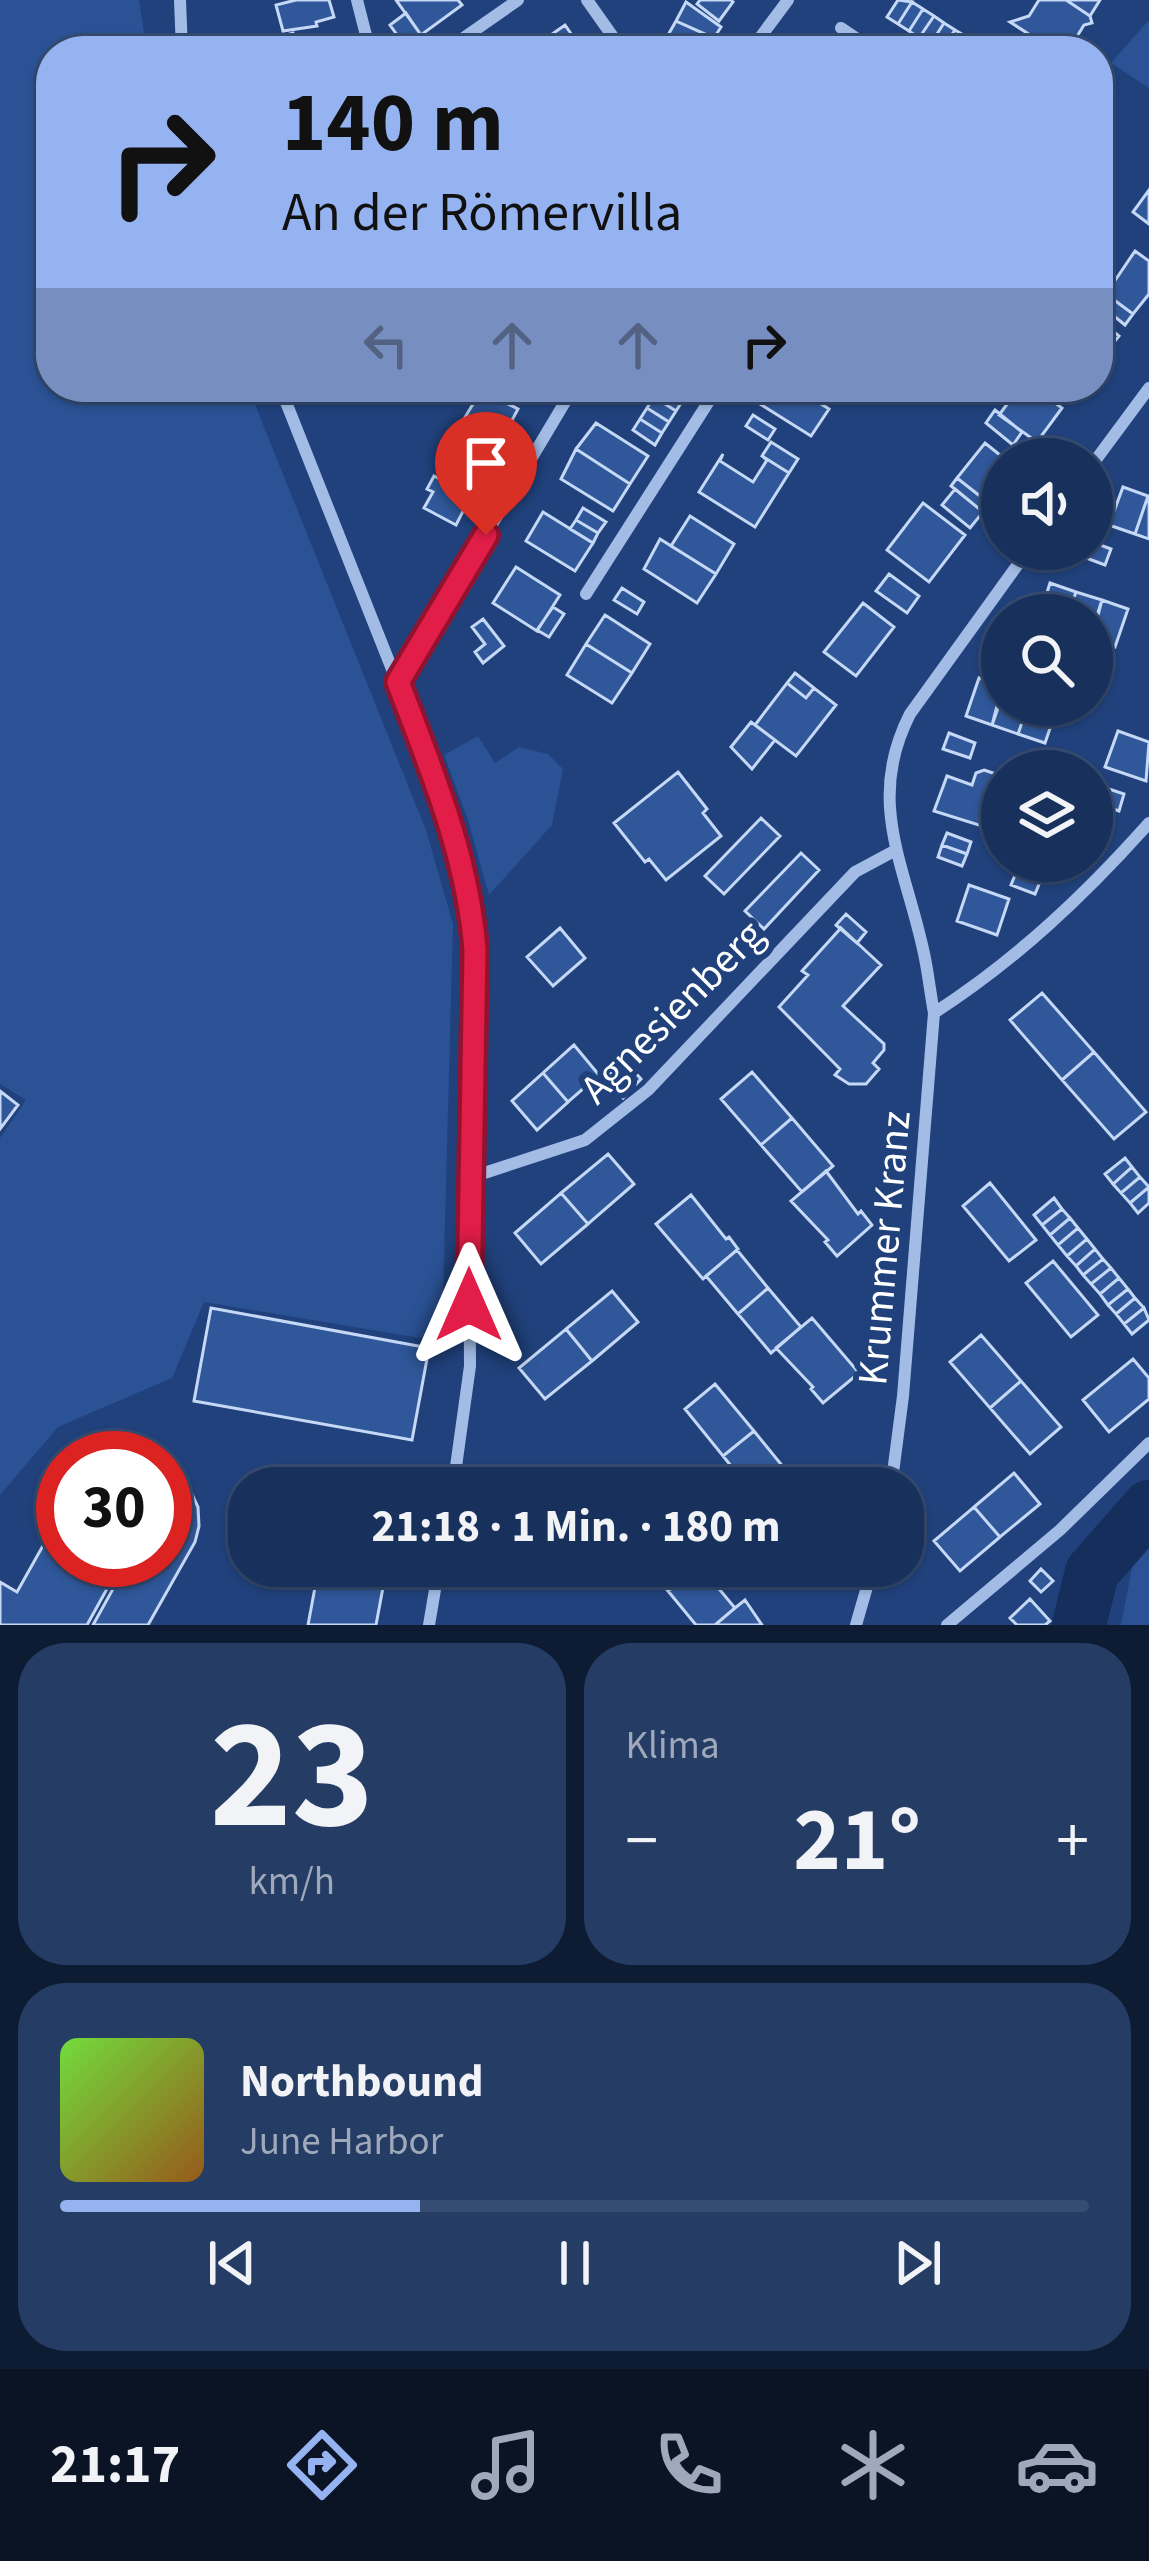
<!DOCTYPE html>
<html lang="de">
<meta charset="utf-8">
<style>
:root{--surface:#18315c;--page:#253d65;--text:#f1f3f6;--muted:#9fa9bb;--line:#364c72;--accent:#95b2f1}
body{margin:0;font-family:"Source Sans 3",sans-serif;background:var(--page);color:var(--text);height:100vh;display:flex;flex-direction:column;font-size:45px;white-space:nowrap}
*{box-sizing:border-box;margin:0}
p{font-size:39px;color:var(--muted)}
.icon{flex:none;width:66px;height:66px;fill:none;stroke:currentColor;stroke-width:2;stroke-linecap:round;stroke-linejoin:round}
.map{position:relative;height:1625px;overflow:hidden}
.drawer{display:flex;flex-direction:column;gap:18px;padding:18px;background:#0d1b33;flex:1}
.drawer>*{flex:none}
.top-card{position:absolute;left:36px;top:36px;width:1077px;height:366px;border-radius:48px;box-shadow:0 3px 9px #0004,0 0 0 3px var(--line);background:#95b2f1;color:#111;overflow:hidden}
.buttons{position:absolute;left:981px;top:438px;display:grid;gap:24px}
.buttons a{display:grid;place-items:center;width:132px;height:132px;border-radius:50%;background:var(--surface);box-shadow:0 3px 9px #0004,0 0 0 3px var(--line);font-size:60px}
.speed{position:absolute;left:36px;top:1431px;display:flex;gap:24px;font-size:60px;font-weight:700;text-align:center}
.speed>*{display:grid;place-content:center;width:156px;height:156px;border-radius:50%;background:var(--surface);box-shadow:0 3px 9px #0004,0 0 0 3px var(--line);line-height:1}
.speed .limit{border:18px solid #d22;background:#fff;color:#111}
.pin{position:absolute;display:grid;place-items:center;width:102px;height:102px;color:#fff;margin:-123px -51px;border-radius:50% 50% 50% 0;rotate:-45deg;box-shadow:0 0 12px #0007}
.pin .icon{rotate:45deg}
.me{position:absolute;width:132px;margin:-66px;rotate:0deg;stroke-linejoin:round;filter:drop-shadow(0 0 9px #0008)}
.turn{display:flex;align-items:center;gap:42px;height:252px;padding:0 48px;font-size:54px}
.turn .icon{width:156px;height:156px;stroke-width:2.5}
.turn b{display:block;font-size:84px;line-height:102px}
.lanes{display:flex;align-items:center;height:114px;padding:0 48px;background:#0003;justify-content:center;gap:60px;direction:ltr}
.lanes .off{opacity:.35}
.big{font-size:90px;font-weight:700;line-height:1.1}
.drawer .widget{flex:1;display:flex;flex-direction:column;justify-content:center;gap:18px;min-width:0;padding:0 42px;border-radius:48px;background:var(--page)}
.drawer .dial{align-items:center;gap:0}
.dial b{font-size:156px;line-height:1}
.song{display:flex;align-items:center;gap:36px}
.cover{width:144px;height:144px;border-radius:18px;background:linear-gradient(135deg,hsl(100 70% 55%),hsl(30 70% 35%))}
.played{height:12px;border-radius:6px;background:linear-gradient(90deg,var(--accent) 35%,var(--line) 35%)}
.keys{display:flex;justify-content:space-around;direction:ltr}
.heat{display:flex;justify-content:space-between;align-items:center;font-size:66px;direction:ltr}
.drawer .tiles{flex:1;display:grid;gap:18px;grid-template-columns:1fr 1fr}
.widget:last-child{grid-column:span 2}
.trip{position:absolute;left:228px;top:1467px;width:696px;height:120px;border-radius:48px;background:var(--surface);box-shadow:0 3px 9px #0004,0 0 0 3px var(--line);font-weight:700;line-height:120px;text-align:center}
.dock{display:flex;height:192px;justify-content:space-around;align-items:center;background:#0a1425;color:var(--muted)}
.dock .icon{width:84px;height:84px}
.dock .selected{color:var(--accent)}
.dock b{font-size:54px;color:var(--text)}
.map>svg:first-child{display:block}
.green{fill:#2a5294}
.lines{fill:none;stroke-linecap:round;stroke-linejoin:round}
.river{stroke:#152e5b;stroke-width:54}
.building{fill:#2f5799;stroke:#c5d8f5;stroke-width:3}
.minor{stroke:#a2bce6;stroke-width:12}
.route-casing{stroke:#92132f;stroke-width:30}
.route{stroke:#e11d48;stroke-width:21}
.labels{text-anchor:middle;stroke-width:12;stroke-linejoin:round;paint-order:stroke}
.street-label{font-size:42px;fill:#fff;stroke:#20417b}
</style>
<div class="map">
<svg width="1149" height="1625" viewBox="0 0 1149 1625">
<rect width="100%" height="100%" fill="#20417b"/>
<!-- green -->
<path class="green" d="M 0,0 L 139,0 L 147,51 L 51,51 L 51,387 L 248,387 L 426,830 L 453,924 L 442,1334 L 432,1340 L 204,1302 L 172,1378 L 58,1427 L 0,1495 L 0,1138 L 26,1100 L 0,1084 Z
M 1149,20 L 1149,88 L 1111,63 Z
M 478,736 L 495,763 L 519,747 L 548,754 L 563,769 L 552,825 L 489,895 L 468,820 L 444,755 Z
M 1149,1545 L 1149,1625 L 1121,1625 L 1132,1567 Z"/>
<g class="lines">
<!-- river -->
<path class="river" d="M 1079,1625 L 1092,1572 L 1149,1507"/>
</g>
<!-- building -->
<path class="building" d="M 296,0 L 329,0 L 334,17 L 316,22 L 317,26 L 283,31 L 276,5 Z
M 396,0 L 458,0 L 462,5 L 421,35 Z
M 700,0 L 731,0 L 733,2 L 719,21 L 697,4 Z
M 898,0 L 912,2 L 898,24 L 887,17 Z
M 1039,0 L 1066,0 L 1090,16 L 1092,23 L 1084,25 L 1076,38 L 1088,51 L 1044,51 L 1035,45 L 1038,40 L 1010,22 L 1029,16 Z
M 1066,0 L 1100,0 L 1090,16 Z
M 686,2 L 721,27 L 714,38 L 676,21 Z
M 912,2 L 923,9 L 909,31 L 898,24 Z
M 923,9 L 934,16 L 919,38 L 909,31 Z
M 406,13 L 421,35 L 405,46 L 390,25 Z
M 934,16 L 944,23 L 930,45 L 919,38 Z
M 676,21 L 714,38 L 707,51 L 659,51 Z
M 944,23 L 955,30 L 940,51 L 930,45 Z
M 565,25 L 583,51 L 537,51 L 551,42 L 548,37 Z
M 955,30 L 967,37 L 958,51 L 941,51 Z
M 293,33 L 297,46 L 271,51 L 268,40 Z
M 1149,190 L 1149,224 L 1133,212 Z
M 1135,251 L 1149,261 L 1149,294 L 1133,314 L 1098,288 L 1098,282 L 1104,275 L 1114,282 Z
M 1098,288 L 1133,314 L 1125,325 L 1098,303 Z
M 1098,319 L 1119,336 L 1098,362 Z
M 660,387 L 683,400 L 676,411 L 654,397 Z
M 770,387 L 794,387 L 829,409 L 811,436 L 760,404 Z
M 1020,387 L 1033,387 L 1062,408 L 1037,442 L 999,415 Z
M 482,389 L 492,395 L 501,392 L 504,402 L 518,409 L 494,454 L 455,434 Z
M 654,397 L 676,411 L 669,422 L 647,408 Z
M 647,408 L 669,422 L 662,433 L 640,419 Z
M 995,410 L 1022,432 L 1013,445 L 986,423 Z
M 753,415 L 775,429 L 768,440 L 746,426 Z
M 640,419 L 662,433 L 655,445 L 633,430 Z
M 596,423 L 648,456 L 630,484 L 576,449 Z
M 771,442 L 798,459 L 789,473 L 762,456 Z
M 985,443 L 1005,459 L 1002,459 L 1002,488 L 990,504 L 957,478 Z
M 576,449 L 630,484 L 613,511 L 561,479 Z
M 723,454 L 720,461 L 753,482 L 767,460 L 762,456 L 789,473 L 755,527 L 699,492 Z
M 446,467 L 477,484 L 456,525 L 424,508 L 433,492 L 427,489 L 434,476 L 440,479 Z
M 957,478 L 990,504 L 983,512 L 951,486 Z
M 1123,487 L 1148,496 L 1135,534 L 1109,525 Z
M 955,489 L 983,512 L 970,528 L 942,505 Z
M 1148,496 L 1149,496 L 1149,539 L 1135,534 Z
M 923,503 L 965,535 L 929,582 L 887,550 Z
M 583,508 L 606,522 L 598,533 L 576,520 Z
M 543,512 L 593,543 L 575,571 L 526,541 Z
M 690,516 L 734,544 L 716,574 L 671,546 Z
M 576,520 L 598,533 L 593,543 L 570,529 Z
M 660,539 L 716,574 L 697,603 L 644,569 Z
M 1092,542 L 1111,549 L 1105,565 L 1081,556 L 1083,549 L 1092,549 Z
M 516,567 L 560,595 L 537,631 L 493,603 Z
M 889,574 L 919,596 L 907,613 L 876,591 Z
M 1050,583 L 1076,592 L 1068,615 L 1040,615 Z
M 622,588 L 644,602 L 637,614 L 614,600 Z
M 1076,592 L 1102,600 L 1092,631 L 1092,615 L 1068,615 Z
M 1102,600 L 1128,609 L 1115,647 L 1092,639 Z
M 863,603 L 894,627 L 856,676 L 824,652 Z
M 553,607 L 564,614 L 549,637 L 537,630 Z
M 605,615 L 650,644 L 632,673 L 586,644 Z
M 483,619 L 504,646 L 483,663 L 475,652 L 485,644 L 472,627 Z
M 586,644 L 632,673 L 612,703 L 567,675 Z
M 795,673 L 814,688 L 806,698 L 787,683 Z
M 979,678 L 1002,686 L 992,725 L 966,716 Z
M 787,683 L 806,698 L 814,688 L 836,705 L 796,756 L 755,725 Z
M 1002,697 L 1002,705 L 1028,705 L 1018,734 L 992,725 Z
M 1028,705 L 1058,705 L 1045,743 L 1018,734 Z
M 751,722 L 775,740 L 752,769 L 731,747 Z
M 1118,731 L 1149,742 L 1146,781 L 1105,767 Z
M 949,733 L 975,743 L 970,758 L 943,749 Z
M 984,770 L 999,775 L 1002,781 L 985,827 L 934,811 L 947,776 L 972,785 L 976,773 Z
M 678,772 L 707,809 L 703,813 L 721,836 L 666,880 L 649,859 L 645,862 L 614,823 Z
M 1100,786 L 1124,794 L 1119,811 L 1094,802 Z
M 761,818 L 780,836 L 724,894 L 705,876 Z
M 947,833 L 971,842 L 967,854 L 942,845 Z
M 942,845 L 967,854 L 962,866 L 938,857 Z
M 801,853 L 819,870 L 764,929 L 745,911 Z
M 1018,868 L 1042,877 L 1035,894 L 1011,885 Z
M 969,885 L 1009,899 L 997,935 L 957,921 Z
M 846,914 L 866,932 L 857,943 L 836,925 Z
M 560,928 L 585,958 L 553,986 L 527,957 Z
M 841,928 L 881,965 L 843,1006 L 884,1044 L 884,1050 L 873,1063 L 879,1069 L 866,1084 L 849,1084 L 835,1075 L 840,1069 L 779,1007 L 808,975 L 802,971 Z
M 1042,993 L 1094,1052 L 1062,1080 L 1010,1020 Z
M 574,1045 L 599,1075 L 568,1102 L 543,1073 Z
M 1094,1052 L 1146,1112 L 1114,1139 L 1062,1080 Z
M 623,1061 L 633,1070 L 614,1089 L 604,1079 Z
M 633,1070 L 641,1079 L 623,1098 L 614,1089 Z
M 752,1072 L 792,1118 L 761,1145 L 721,1099 Z
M 543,1073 L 568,1102 L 537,1130 L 512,1101 Z
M 0,1091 L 18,1105 L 0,1129 Z
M 792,1118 L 833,1166 L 802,1192 L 761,1145 Z
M 608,1154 L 634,1184 L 588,1224 L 561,1193 Z
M 1125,1158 L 1132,1167 L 1113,1184 L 1105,1174 Z
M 1132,1167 L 1140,1177 L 1121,1193 L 1113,1184 Z
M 826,1171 L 858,1214 L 861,1211 L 872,1225 L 837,1256 L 825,1242 L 828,1240 L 791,1201 Z
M 1140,1177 L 1149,1187 L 1130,1203 L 1121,1193 Z
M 990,1183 L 1036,1240 L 1009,1261 L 963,1206 Z
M 1149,1187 L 1149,1203 L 1138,1213 L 1130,1203 Z
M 561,1193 L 588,1224 L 541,1264 L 515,1233 Z
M 691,1195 L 726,1239 L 729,1237 L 738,1249 L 703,1279 L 656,1224 Z
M 1054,1198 L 1062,1209 L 1042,1225 L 1034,1215 Z
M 1062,1209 L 1070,1218 L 1050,1235 L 1042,1225 Z
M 1070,1218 L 1078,1228 L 1058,1245 L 1050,1235 Z
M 1078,1228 L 1087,1239 L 1067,1256 L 1058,1245 Z
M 1087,1239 L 1095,1249 L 1076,1266 L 1067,1256 Z
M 1095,1249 L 1103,1259 L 1083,1275 L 1076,1266 Z
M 737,1250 L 768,1288 L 738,1314 L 706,1276 Z
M 1103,1259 L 1111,1268 L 1091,1284 L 1083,1275 Z
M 1053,1261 L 1098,1315 L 1071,1337 L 1026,1283 Z
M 1111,1268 L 1119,1278 L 1100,1294 L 1091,1284 Z
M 1119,1278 L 1128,1289 L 1108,1305 L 1100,1294 Z
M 768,1288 L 801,1327 L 771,1353 L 738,1314 Z
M 1128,1289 L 1135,1298 L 1116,1314 L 1108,1305 Z
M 612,1291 L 638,1322 L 592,1361 L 566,1329 Z
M 1135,1298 L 1144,1308 L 1124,1324 L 1116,1314 Z
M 211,1308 L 429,1348 L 412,1440 L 194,1401 Z
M 1144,1308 L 1149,1320 L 1132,1334 L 1124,1324 Z
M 812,1318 L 859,1373 L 823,1403 L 811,1389 L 813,1387 L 776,1348 Z
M 566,1329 L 592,1361 L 545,1399 L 519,1368 Z
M 981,1335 L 1021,1381 L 990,1408 L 950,1362 Z
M 1133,1359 L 1149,1378 L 1149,1399 L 1109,1432 L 1083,1400 Z
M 1021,1381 L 1061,1427 L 1030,1454 L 990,1408 Z
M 715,1384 L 754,1431 L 723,1456 L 685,1409 Z
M 754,1431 L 793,1479 L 783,1488 L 749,1488 L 723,1456 Z
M 1014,1473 L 1040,1504 L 1000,1537 L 974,1507 Z
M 165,1474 L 190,1490 L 198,1507 L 199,1526 L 195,1542 L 148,1625 L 93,1625 L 129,1560 L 165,1560 Z
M 974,1507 L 1000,1537 L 960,1571 L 934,1541 Z
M 63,1510 L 63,1560 L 123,1560 L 87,1625 L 0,1625 L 0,1582 L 17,1592 Z
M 319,1566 L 387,1566 L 376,1625 L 308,1625 Z
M 493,1566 L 535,1566 L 511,1586 Z
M 647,1566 L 699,1566 L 668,1591 Z
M 700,1566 L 735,1608 L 715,1625 L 696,1625 L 668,1591 Z
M 1041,1569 L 1053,1581 L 1041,1592 L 1030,1581 Z
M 1030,1599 L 1050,1621 L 1045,1625 L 1017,1625 L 1010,1618 Z
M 745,1600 L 762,1625 L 715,1625 L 735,1608 Z"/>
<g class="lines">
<!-- minor -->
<path class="minor" d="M 180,0 L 182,51
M 357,0 L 370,51
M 587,0 L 623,51
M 841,28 L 875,51
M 445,51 L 518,0
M 750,51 L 788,0
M 280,387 L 434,775 L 472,906 L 475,950 L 469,1178 L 470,1366 L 453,1488
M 1092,465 L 1149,388
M 586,594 L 718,387
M 398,682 L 574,387
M 934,1013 C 1016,960 1084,896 1149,823
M 469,1178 L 585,1140 L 648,1090 L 855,872 L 896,850
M 891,1488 L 903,1396 L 934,1013 C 930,992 928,970 923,949 C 904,863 866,800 910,714 L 1029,549
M 429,1625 L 439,1566
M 856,1625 L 873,1566
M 947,1625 L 1060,1530 L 1149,1443"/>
</g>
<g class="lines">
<defs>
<path id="route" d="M 469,1305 L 475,950 C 468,857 431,769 398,682 L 486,535"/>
</defs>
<!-- route casing -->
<use href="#route" class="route-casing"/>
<!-- route -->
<use href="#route" class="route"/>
</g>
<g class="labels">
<!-- street labels -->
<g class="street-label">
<text transform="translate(671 1011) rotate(-45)" y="15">Agnesienberg</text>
<text transform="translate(883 1248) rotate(-85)" y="15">Krummer Kranz</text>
</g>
</g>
</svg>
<div class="buttons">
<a><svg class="icon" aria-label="sound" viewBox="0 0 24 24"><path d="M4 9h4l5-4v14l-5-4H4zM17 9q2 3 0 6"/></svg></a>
<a><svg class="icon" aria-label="search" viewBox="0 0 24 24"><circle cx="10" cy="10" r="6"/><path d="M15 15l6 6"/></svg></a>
<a><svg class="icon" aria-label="layers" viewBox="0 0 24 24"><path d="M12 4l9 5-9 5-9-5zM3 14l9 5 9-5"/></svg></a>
</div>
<div class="speed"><div class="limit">30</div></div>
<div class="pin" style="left:486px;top:535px;background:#d93025"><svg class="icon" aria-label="arrive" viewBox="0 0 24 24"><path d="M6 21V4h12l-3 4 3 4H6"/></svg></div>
<svg class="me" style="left:469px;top:1305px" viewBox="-20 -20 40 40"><path d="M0-17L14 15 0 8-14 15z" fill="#e11d48" stroke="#fff" stroke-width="4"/></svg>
<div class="trip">21:18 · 1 Min. · 180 m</div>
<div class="top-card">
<div class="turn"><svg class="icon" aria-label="right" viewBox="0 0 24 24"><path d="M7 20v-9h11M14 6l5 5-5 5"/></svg><div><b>140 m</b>An der Römervilla</div></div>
<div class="lanes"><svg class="icon off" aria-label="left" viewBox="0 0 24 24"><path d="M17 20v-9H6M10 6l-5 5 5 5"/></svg><svg class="icon off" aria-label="ahead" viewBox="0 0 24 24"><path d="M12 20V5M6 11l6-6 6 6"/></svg><svg class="icon off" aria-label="ahead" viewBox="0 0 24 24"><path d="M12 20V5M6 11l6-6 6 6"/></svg><svg class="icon" aria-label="right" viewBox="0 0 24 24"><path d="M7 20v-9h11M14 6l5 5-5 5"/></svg></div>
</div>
</div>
<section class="drawer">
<div class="tiles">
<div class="widget dial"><b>23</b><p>km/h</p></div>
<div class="widget"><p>Klima</p>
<div class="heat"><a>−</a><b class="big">21°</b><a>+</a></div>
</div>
<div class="widget">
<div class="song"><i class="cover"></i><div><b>Northbound</b><p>June Harbor</p></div></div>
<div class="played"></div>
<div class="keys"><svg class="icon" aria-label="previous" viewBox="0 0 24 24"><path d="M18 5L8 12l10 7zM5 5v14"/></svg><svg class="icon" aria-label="pause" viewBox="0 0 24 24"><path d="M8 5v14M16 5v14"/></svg><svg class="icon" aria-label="next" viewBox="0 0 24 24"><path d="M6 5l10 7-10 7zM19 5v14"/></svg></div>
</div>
</div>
</section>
<nav class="dock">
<b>21:17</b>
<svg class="icon selected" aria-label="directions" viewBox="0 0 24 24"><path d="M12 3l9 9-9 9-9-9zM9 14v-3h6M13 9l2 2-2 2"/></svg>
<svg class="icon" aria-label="music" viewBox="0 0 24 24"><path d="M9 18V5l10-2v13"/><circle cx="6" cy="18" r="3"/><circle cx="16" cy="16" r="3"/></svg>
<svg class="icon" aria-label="phone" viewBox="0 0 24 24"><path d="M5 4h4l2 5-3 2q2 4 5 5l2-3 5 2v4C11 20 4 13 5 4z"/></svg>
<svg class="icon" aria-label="climate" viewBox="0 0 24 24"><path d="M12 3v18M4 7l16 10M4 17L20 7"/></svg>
<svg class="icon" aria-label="car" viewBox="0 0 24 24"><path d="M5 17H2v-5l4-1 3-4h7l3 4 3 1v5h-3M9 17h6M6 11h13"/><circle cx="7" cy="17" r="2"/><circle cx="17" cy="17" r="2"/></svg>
</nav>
